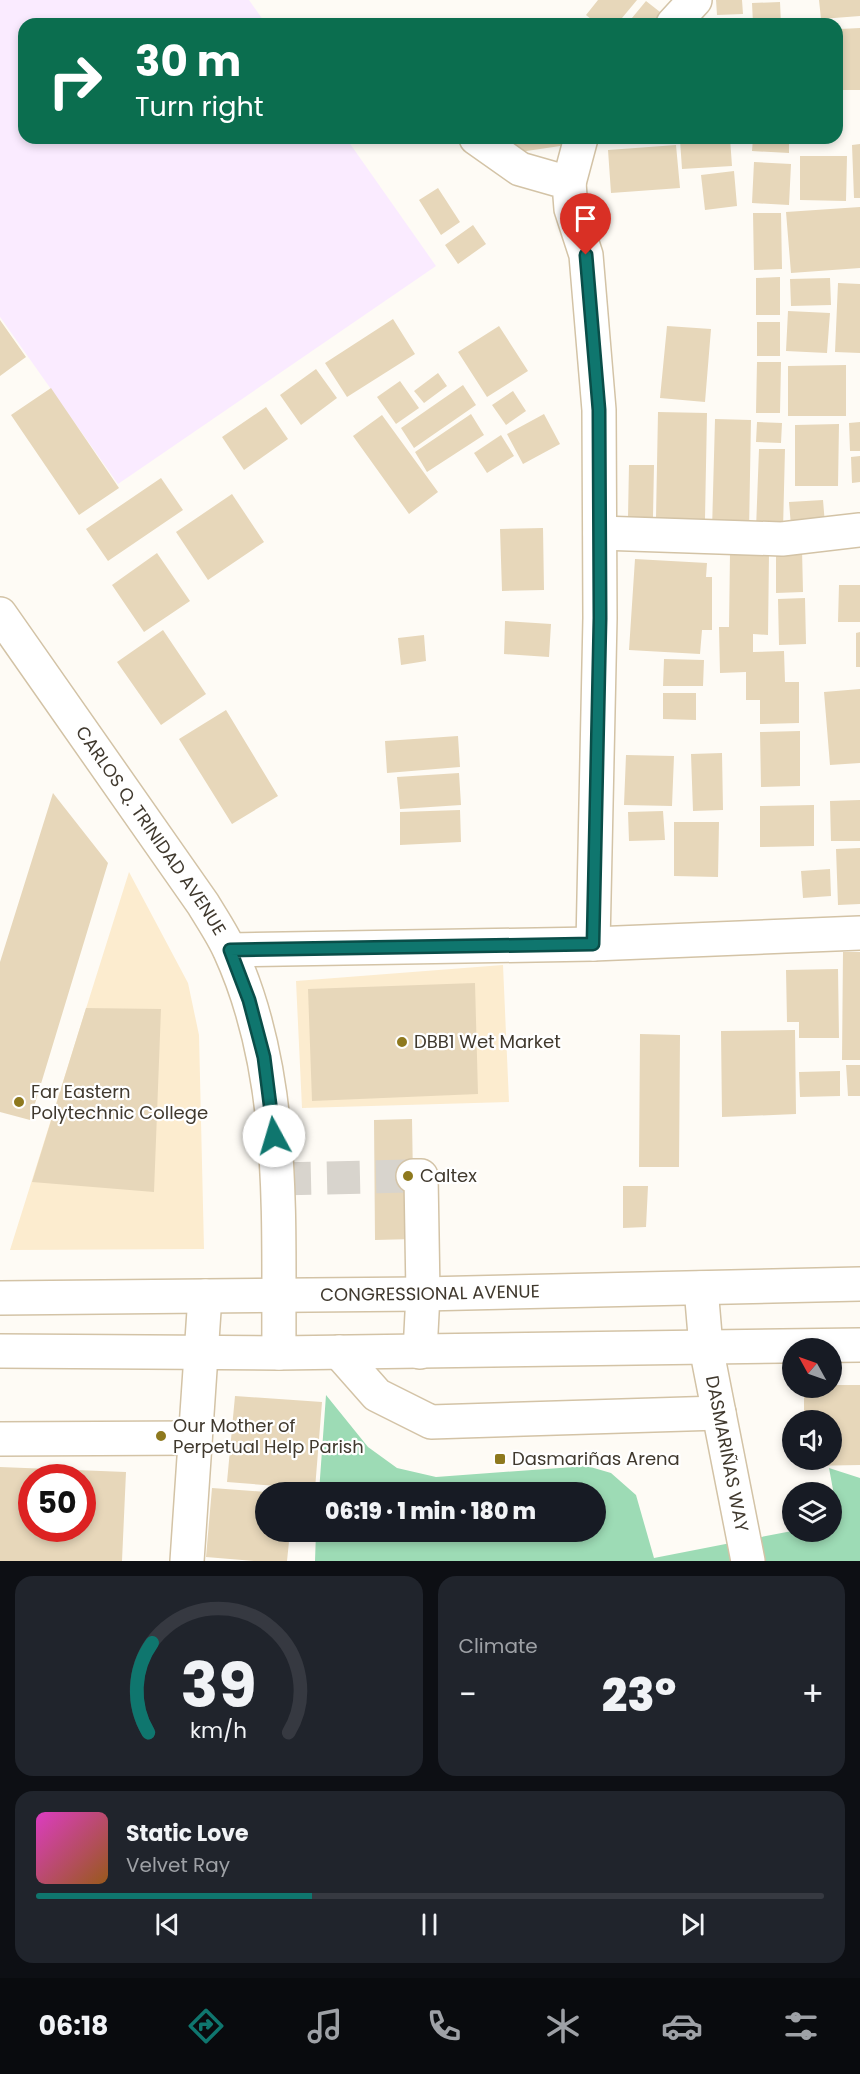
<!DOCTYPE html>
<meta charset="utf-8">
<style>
:root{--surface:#171b24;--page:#20242c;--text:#f1f3f6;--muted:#9ea1a6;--line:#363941;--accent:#0f766e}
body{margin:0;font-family:Poppins,sans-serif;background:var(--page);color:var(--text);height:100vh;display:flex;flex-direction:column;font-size:22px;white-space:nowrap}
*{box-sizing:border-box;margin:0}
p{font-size:20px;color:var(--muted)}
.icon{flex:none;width:33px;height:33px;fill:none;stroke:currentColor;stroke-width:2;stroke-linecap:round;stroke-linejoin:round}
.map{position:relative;height:1561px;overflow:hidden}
.details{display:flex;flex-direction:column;gap:15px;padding:15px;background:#0d0f14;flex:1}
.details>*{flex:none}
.banner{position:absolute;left:18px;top:18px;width:825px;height:126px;border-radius:18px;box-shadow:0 3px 9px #0003;background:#0b6e4f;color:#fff;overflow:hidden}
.needle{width:39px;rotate:310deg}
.controls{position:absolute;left:782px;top:1338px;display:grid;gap:12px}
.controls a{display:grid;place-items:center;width:60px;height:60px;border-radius:50%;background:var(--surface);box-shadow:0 3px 9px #0003;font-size:30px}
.speed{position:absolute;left:18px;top:1464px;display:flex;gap:12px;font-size:30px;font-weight:700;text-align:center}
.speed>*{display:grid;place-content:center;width:78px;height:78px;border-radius:50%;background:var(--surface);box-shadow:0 3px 9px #0003;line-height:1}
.speed .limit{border:9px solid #d22;background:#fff;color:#111}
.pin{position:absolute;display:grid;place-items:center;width:51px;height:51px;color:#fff;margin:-62px -26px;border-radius:50% 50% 50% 0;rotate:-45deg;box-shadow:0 0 6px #0007}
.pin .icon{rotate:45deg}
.me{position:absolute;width:66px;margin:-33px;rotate:354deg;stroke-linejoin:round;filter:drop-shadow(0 0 4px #0008)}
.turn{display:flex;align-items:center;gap:21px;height:126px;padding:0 18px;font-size:27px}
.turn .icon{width:78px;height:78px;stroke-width:2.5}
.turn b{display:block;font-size:42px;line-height:51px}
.big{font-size:45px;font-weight:800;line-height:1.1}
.details .widget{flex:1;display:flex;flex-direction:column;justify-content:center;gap:9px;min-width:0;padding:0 21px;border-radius:18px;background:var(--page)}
.details .dial{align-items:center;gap:0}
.dial svg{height:156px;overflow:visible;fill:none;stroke:var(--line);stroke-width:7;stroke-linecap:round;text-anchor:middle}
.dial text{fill:var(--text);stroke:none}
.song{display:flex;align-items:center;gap:18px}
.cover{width:72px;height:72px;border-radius:9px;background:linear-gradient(135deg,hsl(310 70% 55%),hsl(30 70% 35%))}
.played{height:6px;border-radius:3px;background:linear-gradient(90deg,var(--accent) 35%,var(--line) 35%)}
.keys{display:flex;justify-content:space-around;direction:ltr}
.heat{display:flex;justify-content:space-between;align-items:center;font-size:33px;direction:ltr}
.details .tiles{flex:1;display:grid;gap:15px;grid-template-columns:1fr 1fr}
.widget:last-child{grid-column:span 2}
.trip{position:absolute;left:255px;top:1482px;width:351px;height:60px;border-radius:30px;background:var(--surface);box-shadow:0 3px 9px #0003;font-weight:800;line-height:60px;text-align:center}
.dock{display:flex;height:96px;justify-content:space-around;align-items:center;background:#090b0e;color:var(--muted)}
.dock .icon{width:42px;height:42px}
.dock .current{color:var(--accent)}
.dock b{font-size:27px;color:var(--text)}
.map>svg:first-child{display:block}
.built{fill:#fceccf}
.industrial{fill:#faebff}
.green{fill:#9ddbb5}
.building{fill:#e7d7ba;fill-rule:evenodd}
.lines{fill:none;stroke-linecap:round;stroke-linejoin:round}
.minor-tunnel{stroke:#d8d4cd;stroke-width:33;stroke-dasharray:33 16;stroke-linecap:butt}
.minor-casing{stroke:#d3c3a6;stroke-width:36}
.major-casing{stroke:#d3c3a6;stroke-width:36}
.minor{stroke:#fff;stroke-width:33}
.major{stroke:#fff;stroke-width:33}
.route-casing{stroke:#0a4d48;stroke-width:15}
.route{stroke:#0f766e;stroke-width:10}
.poi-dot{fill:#8e791e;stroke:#fff;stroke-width:2}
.labels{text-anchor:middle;stroke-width:4.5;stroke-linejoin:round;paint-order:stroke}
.street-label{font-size:18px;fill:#40392e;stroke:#fff}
.poi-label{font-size:18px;fill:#40392e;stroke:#fff;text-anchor:start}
</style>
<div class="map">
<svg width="860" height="1561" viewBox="0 0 860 1561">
<rect width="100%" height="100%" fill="#fefbf5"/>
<!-- built -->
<path class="built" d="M 129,872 L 188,983 L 199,1035 L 204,1249 L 10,1250 Z
M 503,965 L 509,1102 L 302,1108 L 296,981 Z"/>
<!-- industrial -->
<path class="industrial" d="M 0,0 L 249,0 L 266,24 L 24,24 L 24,138 L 346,138 L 436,266 L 118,484 L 0,317 Z"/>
<!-- green -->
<path class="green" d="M 326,1395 L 368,1447 L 397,1468 L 436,1477 L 587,1466 L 611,1473 L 636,1495 L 654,1558 L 792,1531 L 831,1532 L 831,1524 L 839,1522 L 829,1468 L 860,1478 L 860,1561 L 315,1561 L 316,1532 L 596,1532 L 596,1492 L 319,1492 Z"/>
<!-- building -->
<path class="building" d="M 598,0 L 637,0 L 617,24 L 597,24 L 586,15 Z
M 716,0 L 742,0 L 743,14 L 717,15 Z
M 819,0 L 860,0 L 860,16 L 821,19 Z
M 646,1 L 669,19 L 666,24 L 627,24 Z
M 780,2 L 781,24 L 753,24 L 752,3 Z
M 860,28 L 860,90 L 840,90 L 840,29 Z
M 494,138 L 567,138 L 567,145 L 506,154 Z
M 703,138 L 730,138 L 732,166 L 682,169 L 680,140 Z
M 753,138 L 789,138 L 789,153 L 752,151 Z
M 860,144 L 860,198 L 854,198 L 852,145 Z
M 676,145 L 680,188 L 611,193 L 608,150 Z
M 800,156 L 847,156 L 846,201 L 800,200 Z
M 754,162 L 791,164 L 789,205 L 752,203 Z
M 734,171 L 737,206 L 705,210 L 701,175 Z
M 438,188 L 460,222 L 441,235 L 419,200 Z
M 860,207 L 860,268 L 791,273 L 786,212 Z
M 753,213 L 781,213 L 782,269 L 754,270 Z
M 473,225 L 486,244 L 458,264 L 445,245 Z
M 780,277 L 780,315 L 756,315 L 756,278 Z
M 830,278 L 831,305 L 791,306 L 790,279 Z
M 838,283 L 860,284 L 860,353 L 835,352 Z
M 788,311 L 830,313 L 827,353 L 786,351 Z
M 393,319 L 415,354 L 347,397 L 325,363 Z
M 0,320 L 26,357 L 0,376 Z
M 757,322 L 780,322 L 780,356 L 757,356 Z
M 499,326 L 528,371 L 487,397 L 458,352 Z
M 667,326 L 711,329 L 705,402 L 660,398 Z
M 757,362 L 781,362 L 780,413 L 756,413 Z
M 846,365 L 846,416 L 788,416 L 788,366 Z
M 316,369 L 337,398 L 301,425 L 280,395 Z
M 438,373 L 447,386 L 424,403 L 414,391 Z
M 400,381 L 419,408 L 396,424 L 377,397 Z
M 463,385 L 476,405 L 414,448 L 401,428 Z
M 51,388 L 119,488 L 79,515 L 11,415 Z
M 513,391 L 526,411 L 506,425 L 492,405 Z
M 266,407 L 288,439 L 244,470 L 222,437 Z
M 658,412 L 707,413 L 705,519 L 656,518 Z
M 471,414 L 484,435 L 427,472 L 415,452 Z
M 544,414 L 560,444 L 523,464 L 507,434 Z
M 382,415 L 438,492 L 409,514 L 353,436 Z
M 715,419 L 751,420 L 749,531 L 712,530 Z
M 757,422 L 782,423 L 781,443 L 756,442 Z
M 860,422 L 860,451 L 850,451 L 849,423 Z
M 839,424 L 838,486 L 795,486 L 795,425 Z
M 501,435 L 514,456 L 487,473 L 474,453 Z
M 759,449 L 785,449 L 783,530 L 756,529 Z
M 860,456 L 860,482 L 852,483 L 851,457 Z
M 629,465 L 654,465 L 653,517 L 628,517 Z
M 161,478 L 183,510 L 108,561 L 86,529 Z
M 232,494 L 264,542 L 208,580 L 176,532 Z
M 823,500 L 825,524 L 791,526 L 789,502 Z
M 543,528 L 544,590 L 502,591 L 500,529 Z
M 802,549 L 803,592 L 776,593 L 776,550 Z
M 157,553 L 190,601 L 144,632 L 112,585 Z
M 730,553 L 769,554 L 768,635 L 753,634 L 753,652 L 784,651 L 785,682 L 799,682 L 799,723 L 760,724 L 760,700 L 746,700 L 746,672 L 720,673 L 719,627 L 729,627 Z
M 635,559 L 707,563 L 706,577 L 712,577 L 712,630 L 702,630 L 700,654 L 629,650 Z
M 839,585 L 860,585 L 860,622 L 838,622 Z
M 805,598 L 806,644 L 779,645 L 778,599 Z
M 505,621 L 551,624 L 549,657 L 504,654 Z
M 163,630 L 206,694 L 161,725 L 117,662 Z
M 860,632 L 860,667 L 856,667 L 856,633 Z
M 424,635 L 426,661 L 401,665 L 398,638 Z
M 664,659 L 704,660 L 703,686 L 663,686 Z
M 860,689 L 860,763 L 830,765 L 824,692 Z
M 663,693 L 696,693 L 696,720 L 663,719 Z
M 226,710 L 278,796 L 232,824 L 179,739 Z
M 800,731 L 800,786 L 761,787 L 760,732 Z
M 458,736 L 460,767 L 387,773 L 385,741 Z
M 722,753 L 723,810 L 693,811 L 691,754 Z
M 626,755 L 674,756 L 672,806 L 624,805 Z
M 459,773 L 461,805 L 400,809 L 397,777 Z
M 53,793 L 108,863 L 30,1120 L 0,1112 L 0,962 Z
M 860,800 L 860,841 L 831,841 L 830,801 Z
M 814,805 L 814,846 L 760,847 L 760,806 Z
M 460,810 L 461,842 L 400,845 L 400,812 Z
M 663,811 L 665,840 L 629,841 L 628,812 Z
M 674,822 L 719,822 L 718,877 L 674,876 Z
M 860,848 L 860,904 L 838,905 L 836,849 Z
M 830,869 L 831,896 L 803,898 L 801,871 Z
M 843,952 L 860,952 L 860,1060 L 842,1060 Z
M 838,969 L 839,1038 L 799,1038 L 799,1022 L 787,1022 L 786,970 Z
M 475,983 L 478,1094 L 312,1101 L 308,989 Z
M 86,1008 L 161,1009 L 154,1192 L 32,1182 Z
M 795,1030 L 796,1114 L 722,1117 L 721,1031 Z
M 640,1034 L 680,1035 L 679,1167 L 639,1167 Z
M 846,1065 L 860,1065 L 860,1096 L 848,1096 Z
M 840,1071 L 840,1096 L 800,1097 L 799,1072 Z
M 412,1119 L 414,1239 L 375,1240 L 374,1120 Z
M 623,1186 L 648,1186 L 646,1227 L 623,1228 Z
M 831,1385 L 860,1385 L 860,1465 L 804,1466 L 804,1460 L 831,1460 L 831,1420 L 804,1420 L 804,1388 L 831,1388 Z
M 235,1396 L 322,1402 L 315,1489 L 227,1482 Z
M 0,1467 L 126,1472 L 122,1561 L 0,1561 ZM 32,1478 L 82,1478 L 82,1528 L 32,1528 Z
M 212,1488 L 266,1492 L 266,1532 L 290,1532 L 287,1561 L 254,1561 L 206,1557 Z"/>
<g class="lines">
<!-- minor-tunnel -->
<path class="minor-tunnel" d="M 278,1179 L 413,1176"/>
<defs>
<g id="minor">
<path d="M 673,24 L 695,0"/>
<path d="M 476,138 L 520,169 L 569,183 L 571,209 L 586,255 L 599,410 L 600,618 L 593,944"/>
<path d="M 569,183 L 581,138"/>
<path d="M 600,533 L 782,539 L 860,530"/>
<path d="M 230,950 L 593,944 L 860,933"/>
<path d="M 413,1176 L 421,1176 L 423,1294 L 420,1352"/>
<path id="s1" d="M 701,1288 L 706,1347 L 748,1561"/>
<path d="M 339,1352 L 377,1395 L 431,1422 L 719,1413"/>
<path d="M 0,1439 L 195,1438"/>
<path d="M 187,1561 L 205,1296"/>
</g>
<g id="major">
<path id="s2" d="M 0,614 L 203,904 C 212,919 223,935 230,951 C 287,1076 278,1219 279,1353"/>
<path id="s3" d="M 0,1298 L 423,1294 L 860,1284"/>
<path d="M 0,1351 L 279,1353 L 860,1345"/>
</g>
</defs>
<!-- minor casing -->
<use href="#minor" class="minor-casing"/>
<!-- major casing -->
<use href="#major" class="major-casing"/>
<!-- minor -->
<use href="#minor" class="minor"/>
<!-- major -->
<use href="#major" class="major"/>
</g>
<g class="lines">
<defs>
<path id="route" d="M 274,1136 L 264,1057 L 249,1000 L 230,950 L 593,944 L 600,618 L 599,410 L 586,255"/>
</defs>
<!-- route casing -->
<use href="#route" class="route-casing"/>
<!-- route -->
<use href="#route" class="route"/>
</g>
<!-- markers -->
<g class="poi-dot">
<circle cx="402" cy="1042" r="6"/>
<circle cx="19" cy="1102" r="6"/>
<circle cx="408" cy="1176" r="6"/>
<circle cx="161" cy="1436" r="6"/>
<rect x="494" y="1453" width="12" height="12" rx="3"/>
</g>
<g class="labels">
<!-- street labels -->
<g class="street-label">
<text dy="6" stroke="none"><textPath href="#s2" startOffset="264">CARLOS Q. TRINIDAD AVENUE</textPath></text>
<text dy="6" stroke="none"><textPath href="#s3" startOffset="430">CONGRESSIONAL AVENUE</textPath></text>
<text dy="6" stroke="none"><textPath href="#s1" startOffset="168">DASMARIÑAS WAY</textPath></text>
</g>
<!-- poi labels -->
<g class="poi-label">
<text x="414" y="1048">DBB1 Wet Market</text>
<text x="31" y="1098">Far Eastern<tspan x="31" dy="21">Polytechnic College</tspan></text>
<text x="420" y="1182">Caltex</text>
<text x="173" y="1432">Our Mother of<tspan x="173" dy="21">Perpetual Help Parish</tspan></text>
<text x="512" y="1465">Dasmariñas Arena</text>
</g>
</g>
</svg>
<div class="controls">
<a><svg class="needle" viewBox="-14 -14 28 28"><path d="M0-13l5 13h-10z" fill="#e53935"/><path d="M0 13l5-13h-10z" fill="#9ea1a6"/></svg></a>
<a><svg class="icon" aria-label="sound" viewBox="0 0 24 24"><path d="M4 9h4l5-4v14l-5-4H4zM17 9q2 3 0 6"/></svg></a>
<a><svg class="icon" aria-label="layers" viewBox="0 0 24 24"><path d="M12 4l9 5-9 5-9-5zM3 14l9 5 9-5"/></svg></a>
</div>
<div class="speed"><div class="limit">50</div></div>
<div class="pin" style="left:586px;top:255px;background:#d93025"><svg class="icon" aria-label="arrive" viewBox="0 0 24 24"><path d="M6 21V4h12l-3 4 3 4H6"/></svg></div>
<svg class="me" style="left:274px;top:1136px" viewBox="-20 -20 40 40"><circle r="19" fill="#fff"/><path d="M0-13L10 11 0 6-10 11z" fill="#0f766e"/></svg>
<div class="trip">06:19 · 1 min · 180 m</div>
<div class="banner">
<div class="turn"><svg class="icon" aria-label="right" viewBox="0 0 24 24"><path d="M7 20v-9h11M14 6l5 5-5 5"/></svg><div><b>30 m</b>Turn right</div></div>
</div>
</div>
<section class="details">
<div class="tiles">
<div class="widget dial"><svg viewBox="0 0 100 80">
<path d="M14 69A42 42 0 1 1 86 69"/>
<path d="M14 69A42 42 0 0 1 16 23" stroke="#0f766e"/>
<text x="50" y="56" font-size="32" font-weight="700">39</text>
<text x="50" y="72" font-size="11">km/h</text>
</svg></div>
<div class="widget"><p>Climate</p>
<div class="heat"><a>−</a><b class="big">23°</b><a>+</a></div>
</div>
<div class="widget">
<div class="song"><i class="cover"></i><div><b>Static Love</b><p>Velvet Ray</p></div></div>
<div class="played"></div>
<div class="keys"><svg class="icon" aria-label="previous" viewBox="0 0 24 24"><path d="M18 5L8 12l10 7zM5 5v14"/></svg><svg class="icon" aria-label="pause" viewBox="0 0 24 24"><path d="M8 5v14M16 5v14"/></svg><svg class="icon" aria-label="next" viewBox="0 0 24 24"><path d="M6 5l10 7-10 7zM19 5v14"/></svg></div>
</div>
</div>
</section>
<nav class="dock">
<b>06:18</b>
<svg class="icon current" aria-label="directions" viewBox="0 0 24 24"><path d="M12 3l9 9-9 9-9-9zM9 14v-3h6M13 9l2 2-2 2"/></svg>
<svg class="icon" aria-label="music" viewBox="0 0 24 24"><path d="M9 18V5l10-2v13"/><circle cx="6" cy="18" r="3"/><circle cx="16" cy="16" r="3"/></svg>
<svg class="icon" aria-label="phone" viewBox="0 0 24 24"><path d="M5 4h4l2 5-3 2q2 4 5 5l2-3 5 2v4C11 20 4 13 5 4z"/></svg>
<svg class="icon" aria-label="climate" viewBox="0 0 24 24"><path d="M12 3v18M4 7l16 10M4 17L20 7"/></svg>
<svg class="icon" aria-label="car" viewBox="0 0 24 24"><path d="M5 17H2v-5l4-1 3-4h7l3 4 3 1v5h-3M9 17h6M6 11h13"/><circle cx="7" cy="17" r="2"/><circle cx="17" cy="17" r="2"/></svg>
<svg class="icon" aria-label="filters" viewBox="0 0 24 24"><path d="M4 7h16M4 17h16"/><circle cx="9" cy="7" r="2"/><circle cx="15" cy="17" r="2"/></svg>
</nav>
